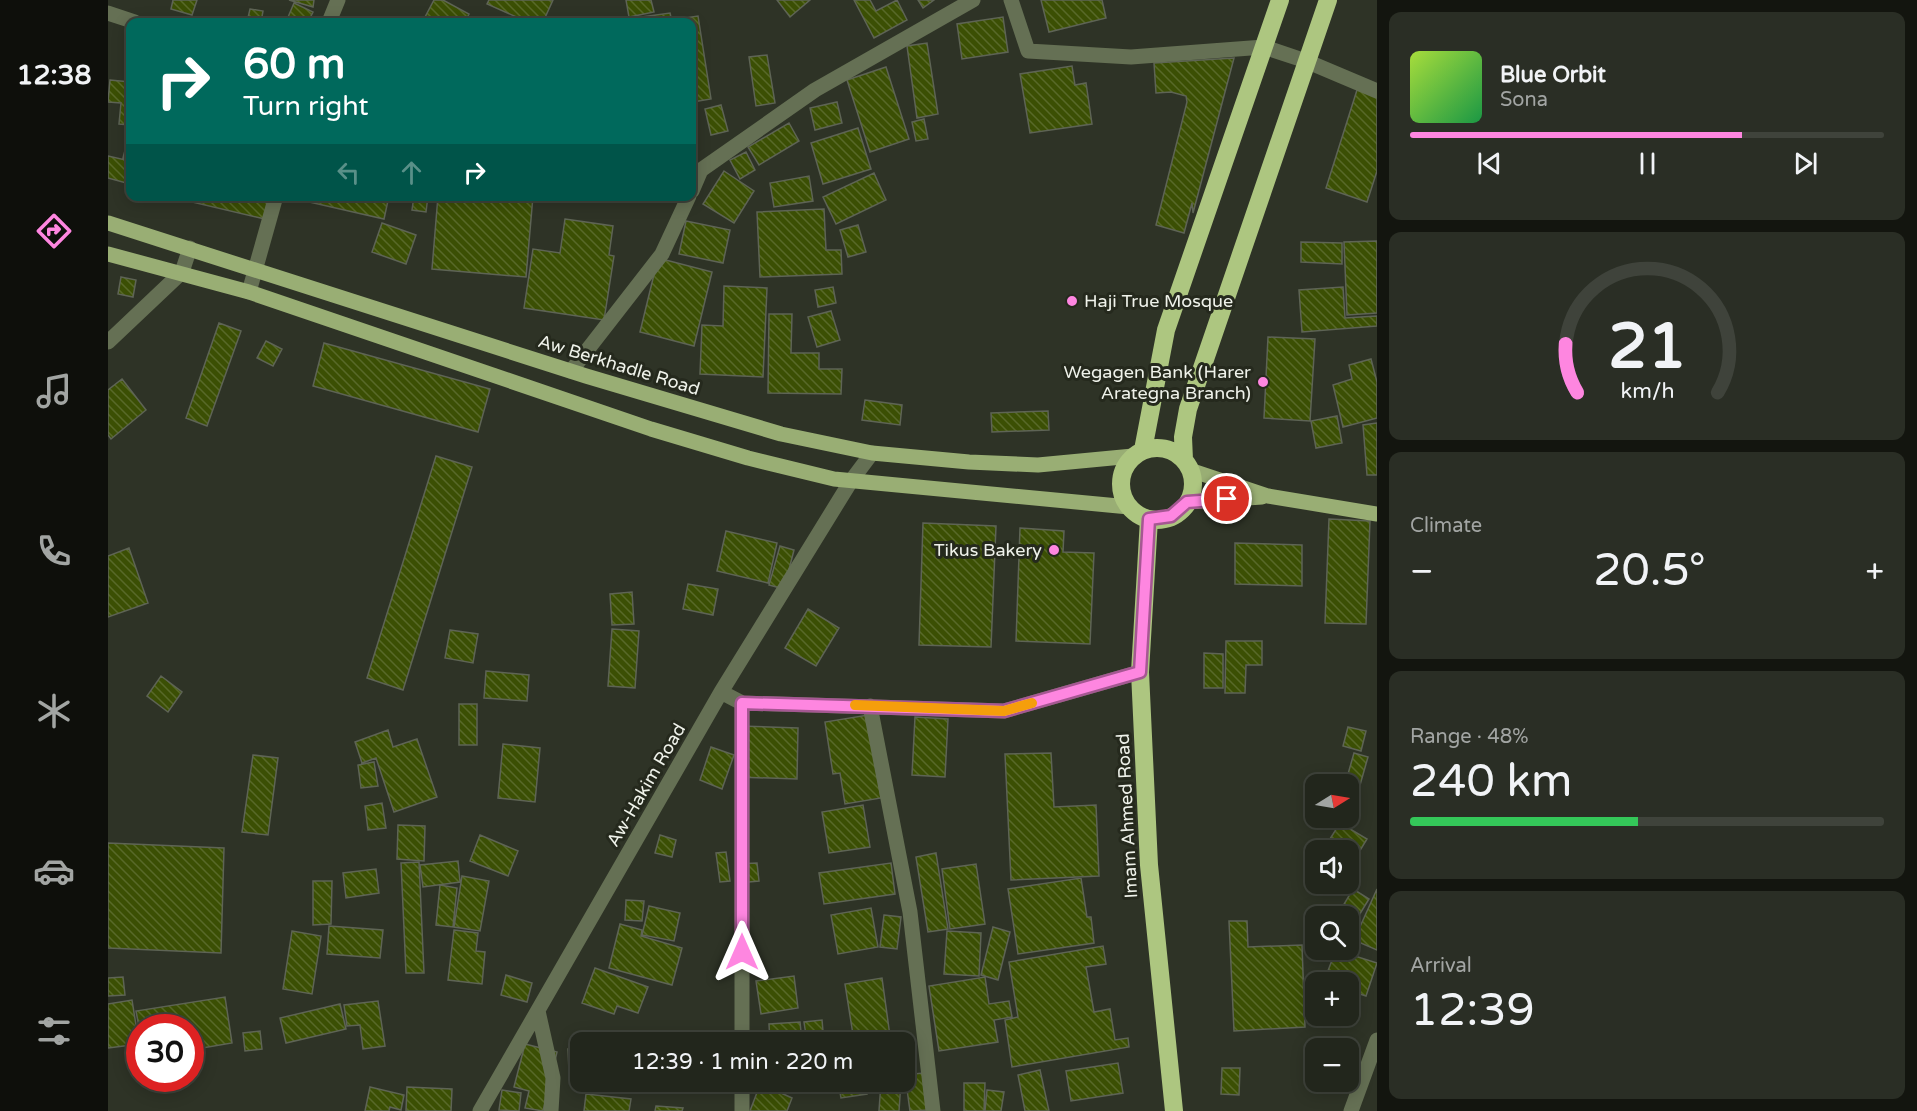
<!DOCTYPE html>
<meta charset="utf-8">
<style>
:root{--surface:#22261c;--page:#2a2e25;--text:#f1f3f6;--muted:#a2a5a3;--line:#3f433b;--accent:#fe86e0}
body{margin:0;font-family:"Varela Round",sans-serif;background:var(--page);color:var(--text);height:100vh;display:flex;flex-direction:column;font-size:22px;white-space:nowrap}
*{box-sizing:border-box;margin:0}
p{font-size:20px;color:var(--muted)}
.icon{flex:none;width:33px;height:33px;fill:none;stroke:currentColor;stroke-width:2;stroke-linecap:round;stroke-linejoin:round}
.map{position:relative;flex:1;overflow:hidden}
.panel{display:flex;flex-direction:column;gap:12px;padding:12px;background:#13150f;width:540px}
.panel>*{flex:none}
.top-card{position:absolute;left:18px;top:18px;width:570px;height:183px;border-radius:12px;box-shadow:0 3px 15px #0003,0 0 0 2px var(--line);background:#00695c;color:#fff;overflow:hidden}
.needle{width:39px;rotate:79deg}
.tools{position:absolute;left:1197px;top:774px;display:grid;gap:12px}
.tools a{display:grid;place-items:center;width:54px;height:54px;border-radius:12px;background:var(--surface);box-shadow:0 3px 15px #0003,0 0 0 2px var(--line);font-size:30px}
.speed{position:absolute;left:18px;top:1014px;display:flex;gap:12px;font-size:30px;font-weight:700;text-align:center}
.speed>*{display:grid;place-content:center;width:78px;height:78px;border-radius:50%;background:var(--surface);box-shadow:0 3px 15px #0003,0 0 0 2px var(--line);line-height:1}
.speed .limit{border:9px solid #d22;background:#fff;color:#111}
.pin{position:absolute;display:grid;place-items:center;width:51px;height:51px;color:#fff;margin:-26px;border:3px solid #fff;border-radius:50%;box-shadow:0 2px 6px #0007}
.me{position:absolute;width:66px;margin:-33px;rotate:0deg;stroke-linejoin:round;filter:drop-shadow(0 0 4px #0008)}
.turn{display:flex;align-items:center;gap:21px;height:126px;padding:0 18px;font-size:27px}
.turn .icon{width:78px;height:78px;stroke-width:2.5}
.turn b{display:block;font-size:42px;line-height:51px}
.lanes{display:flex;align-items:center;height:57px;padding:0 18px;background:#0003;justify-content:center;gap:30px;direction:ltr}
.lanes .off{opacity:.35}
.big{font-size:45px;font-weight:600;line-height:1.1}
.panel .card{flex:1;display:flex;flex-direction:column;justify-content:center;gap:9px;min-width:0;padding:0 21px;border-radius:12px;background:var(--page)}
.panel .dial{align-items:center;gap:0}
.dial svg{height:156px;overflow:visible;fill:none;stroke:var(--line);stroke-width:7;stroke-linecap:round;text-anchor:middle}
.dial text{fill:var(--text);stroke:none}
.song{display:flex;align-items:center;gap:18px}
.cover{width:72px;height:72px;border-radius:9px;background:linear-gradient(135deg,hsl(80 70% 55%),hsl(140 70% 35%))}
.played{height:6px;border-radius:3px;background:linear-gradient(90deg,var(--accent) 70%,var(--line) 70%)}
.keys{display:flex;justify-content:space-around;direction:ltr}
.heat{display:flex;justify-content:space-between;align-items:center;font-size:33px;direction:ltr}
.charge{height:9px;border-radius:4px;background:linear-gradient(90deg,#34c759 48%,var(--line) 0)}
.trip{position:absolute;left:462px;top:1032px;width:345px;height:60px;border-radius:12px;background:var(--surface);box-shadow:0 3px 15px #0003,0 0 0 2px var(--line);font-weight:600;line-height:60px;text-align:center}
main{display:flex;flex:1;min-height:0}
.menu{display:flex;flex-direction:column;width:108px;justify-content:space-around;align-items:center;background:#0e0f0b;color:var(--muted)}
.menu .icon{width:42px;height:42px}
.menu .on{color:var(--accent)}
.menu b{font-size:27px;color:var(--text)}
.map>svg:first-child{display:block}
.building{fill:url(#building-back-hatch);stroke:#5e6455;stroke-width:1.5}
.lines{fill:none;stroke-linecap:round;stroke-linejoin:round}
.minor{stroke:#657054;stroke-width:15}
.major{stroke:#99ae74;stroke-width:15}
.highway{stroke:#adc680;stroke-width:18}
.route-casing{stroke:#a55792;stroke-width:15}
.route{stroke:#fe86e0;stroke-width:10}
.slow{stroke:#f59e0b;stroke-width:10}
.poi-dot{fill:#fe86e0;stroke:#25291d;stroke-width:2}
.labels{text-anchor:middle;stroke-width:6;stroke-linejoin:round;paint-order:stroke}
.poi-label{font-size:18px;fill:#eff2ea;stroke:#25291d;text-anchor:end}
.street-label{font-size:18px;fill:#eff2ea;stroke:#25291d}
</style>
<main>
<nav class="menu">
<b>12:38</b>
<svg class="icon on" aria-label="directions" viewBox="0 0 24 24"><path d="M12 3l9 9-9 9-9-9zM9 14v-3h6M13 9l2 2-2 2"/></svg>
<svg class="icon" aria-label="music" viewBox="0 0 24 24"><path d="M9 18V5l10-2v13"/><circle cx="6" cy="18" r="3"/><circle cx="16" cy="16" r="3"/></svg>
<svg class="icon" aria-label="phone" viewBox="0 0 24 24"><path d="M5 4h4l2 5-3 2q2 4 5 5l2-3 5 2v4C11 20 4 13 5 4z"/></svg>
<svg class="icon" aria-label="climate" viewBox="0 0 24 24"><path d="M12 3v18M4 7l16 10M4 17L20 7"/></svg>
<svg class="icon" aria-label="car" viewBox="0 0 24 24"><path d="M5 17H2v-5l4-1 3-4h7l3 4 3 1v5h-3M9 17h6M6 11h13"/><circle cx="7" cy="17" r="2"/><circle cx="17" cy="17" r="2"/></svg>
<svg class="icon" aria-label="filters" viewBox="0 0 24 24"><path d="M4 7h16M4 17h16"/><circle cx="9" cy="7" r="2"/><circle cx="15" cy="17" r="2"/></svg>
</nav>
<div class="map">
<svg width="1269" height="1111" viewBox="0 0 1269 1111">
<defs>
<pattern id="building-back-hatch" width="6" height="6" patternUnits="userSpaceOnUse" patternTransform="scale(1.5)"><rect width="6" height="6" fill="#3b4f04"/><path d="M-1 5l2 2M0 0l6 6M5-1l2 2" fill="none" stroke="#586929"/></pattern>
</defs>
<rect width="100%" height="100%" fill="#2e3326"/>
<!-- building -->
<path class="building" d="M 65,0 L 89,0 L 84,15 L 63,9 Z
M 181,0 L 206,0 L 205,7 Z
M 326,0 L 335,0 L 361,14 L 357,22 L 322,22 L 316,19 Z
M 381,0 L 445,0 L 435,22 L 420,22 L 379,4 Z
M 518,0 L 543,0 L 546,12 L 521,17 Z
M 669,0 L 702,0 L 682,17 Z
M 746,0 L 762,0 L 768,11 L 789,0 L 799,20 L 766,38 Z
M 810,0 L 826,0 L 815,8 Z
M 933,0 L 994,0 L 998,18 L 941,32 Z
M 186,3 L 205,12 L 200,22 L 178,22 Z
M 142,9 L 155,11 L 153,22 L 139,22 Z
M 562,13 L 564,22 L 534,22 L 534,17 Z
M 590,16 L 603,99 L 584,102 L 584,22 L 570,22 L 569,19 Z
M 895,17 L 900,52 L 854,59 L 849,24 Z
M 819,43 L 830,114 L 809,118 L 799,46 Z
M 659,55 L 667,103 L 648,106 L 641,57 Z
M 1126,58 L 1085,213 L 1084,203 L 1076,233 L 1048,225 L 1079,102 L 1078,96 L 1063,92 L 1048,93 L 1046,63 Z
M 964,66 L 967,85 L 978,83 L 984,124 L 922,133 L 912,74 Z
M 778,67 L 801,139 L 762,152 L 739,80 Z
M 2,80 L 22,82 L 22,125 L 11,124 L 13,103 L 0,102 Z
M 1249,90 L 1269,96 L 1269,171 L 1259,202 L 1218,188 Z
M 729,102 L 734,123 L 707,130 L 702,108 Z
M 613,105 L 620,131 L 603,135 L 597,109 Z
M 816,119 L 820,139 L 808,141 L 804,122 Z
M 681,123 L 691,141 L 651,165 L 640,147 Z
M 750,128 L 763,169 L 715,184 L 703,143 Z
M 22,131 L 22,160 L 15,158 Z
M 638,152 L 647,170 L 632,179 L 622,160 Z
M 0,156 L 22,161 L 22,184 L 0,178 Z
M 616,171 L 646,191 L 626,223 L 595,204 Z
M 766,173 L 778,200 L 728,224 L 715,197 Z
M 701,176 L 705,201 L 666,207 L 662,183 Z
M 85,196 L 162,196 L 157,219 L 84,202 Z
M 189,196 L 281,196 L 276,219 L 188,199 Z
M 306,196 L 320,196 L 318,212 L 304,210 Z
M 330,196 L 425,196 L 418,277 L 324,269 Z
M 716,209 L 718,250 L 733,250 L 734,274 L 652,277 L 649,212 Z
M 457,219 L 505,226 L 501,255 L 506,256 L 496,320 L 416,308 L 425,249 L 452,253 Z
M 578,221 L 622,230 L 615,263 L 571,254 Z
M 274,223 L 308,235 L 298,264 L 264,252 Z
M 750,225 L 758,252 L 740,257 L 732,230 Z
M 1269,241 L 1269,313 L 1239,315 L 1236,242 Z
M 1193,242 L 1234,243 L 1234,264 L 1193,262 Z
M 550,258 L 604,272 L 586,346 L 532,332 Z
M 13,277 L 28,280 L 25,297 L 10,294 Z
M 616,286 L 659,288 L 655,377 L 592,374 L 594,325 L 615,326 Z
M 725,287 L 728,303 L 710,307 L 707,290 Z
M 1235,287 L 1237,318 L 1269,316 L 1269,326 L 1194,332 L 1191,290 Z
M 723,311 L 732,340 L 709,347 L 700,317 Z
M 661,314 L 684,314 L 683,353 L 711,353 L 711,369 L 734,369 L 733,394 L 660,393 Z
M 111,323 L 133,331 L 99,426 L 78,418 Z
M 1160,337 L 1207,339 L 1202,421 L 1156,418 Z
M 158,341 L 174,349 L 165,366 L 149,358 Z
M 216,343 L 382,389 L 370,432 L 205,386 Z
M 1263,359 L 1269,382 L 1269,418 L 1235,427 L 1225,385 L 1244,379 L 1241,365 Z
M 14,379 L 38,410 L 3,439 L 0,435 L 0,390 Z
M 757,400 L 794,405 L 792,425 L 754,420 Z
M 940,411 L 941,430 L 884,432 L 883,413 Z
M 1229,416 L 1234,443 L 1208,448 L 1203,421 Z
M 1269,423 L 1269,475 L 1259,475 L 1255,425 Z
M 328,456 L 364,467 L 295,690 L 259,678 Z
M 1221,519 L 1262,521 L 1258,624 L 1217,623 Z
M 815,523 L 888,526 L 883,647 L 811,645 Z
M 912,528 L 956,531 L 955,552 L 986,553 L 982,644 L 908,641 Z
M 618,531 L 669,543 L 660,583 L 609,571 Z
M 1127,543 L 1194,545 L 1194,586 L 1127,584 Z
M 672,546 L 686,550 L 676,589 L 661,585 Z
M 21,548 L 40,603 L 0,617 L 0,556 Z
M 580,584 L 610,589 L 605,615 L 575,609 Z
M 524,592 L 526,624 L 504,625 L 502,594 Z
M 700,609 L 731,628 L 708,666 L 677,648 Z
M 504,629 L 531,631 L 527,688 L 500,686 Z
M 342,630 L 370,634 L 365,663 L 337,658 Z
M 1118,641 L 1154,641 L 1154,665 L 1138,665 L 1137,693 L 1117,693 Z
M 1096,653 L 1115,654 L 1115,688 L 1096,688 Z
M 378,671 L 421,675 L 419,701 L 376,698 Z
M 53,676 L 74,692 L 60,712 L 39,696 Z
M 351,704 L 369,704 L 369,745 L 351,745 Z
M 760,715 L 773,798 L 737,804 L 732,773 L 725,774 L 717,722 Z
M 807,717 L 840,719 L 837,777 L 804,775 Z
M 631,726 L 690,728 L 689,779 L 630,777 Z
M 1240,727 L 1258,731 L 1253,751 L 1235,746 Z
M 280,730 L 285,747 L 309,739 L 329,797 L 286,812 L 268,758 L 254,763 L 247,742 Z
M 395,744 L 432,748 L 427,802 L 390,798 Z
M 603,747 L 626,755 L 614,789 L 592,780 Z
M 943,753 L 946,807 L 988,805 L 991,876 L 903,880 L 897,754 Z
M 1246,753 L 1260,757 L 1252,785 L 1238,781 Z
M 145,755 L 170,758 L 160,835 L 134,832 Z
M 266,762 L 270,786 L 253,788 L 250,765 Z
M 274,803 L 278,828 L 260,830 L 257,806 Z
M 755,805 L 762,847 L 721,853 L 714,812 Z
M 1232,823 L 1259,839 L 1240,870 L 1240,850 L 1215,850 Z
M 290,825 L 317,826 L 316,861 L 289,859 Z
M 372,835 L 410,851 L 400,876 L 362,861 Z
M 552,835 L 568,840 L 564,857 L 547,853 Z
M 0,843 L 116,848 L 113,953 L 0,948 Z
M 618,852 L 622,881 L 612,882 L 608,853 Z
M 828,853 L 840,929 L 820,932 L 808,857 Z
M 350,861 L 352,882 L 315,887 L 312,865 Z
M 311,862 L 316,973 L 298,973 L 293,863 Z
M 649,863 L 651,881 L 630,883 L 628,864 Z
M 783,863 L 787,894 L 716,904 L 711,873 Z
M 1208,863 L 1208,880 L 1200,875 Z
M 868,864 L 877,924 L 842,929 L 834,869 Z
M 268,869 L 271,893 L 238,898 L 235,873 Z
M 354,876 L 381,881 L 372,931 L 346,927 Z
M 973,878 L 979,917 L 983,917 L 986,943 L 910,954 L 900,889 Z
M 205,881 L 224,881 L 223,924 L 205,925 Z
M 1213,884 L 1232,884 L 1227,892 Z
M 332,885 L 349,888 L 345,927 L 328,925 Z
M 1245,889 L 1261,899 L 1242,930 L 1240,916 L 1229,916 Z
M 1269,889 L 1269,950 L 1246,940 Z
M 518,900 L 536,901 L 534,921 L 517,920 Z
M 541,906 L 572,913 L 566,941 L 534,935 Z
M 763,908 L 770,947 L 730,954 L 723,915 Z
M 776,915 L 793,917 L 789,949 L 772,947 Z
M 1121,921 L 1139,921 L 1140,947 L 1194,945 L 1197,1027 L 1126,1031 Z
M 512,924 L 534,930 L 533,936 L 574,948 L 564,985 L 501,968 Z
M 221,926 L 275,930 L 272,958 L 219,954 Z
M 885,927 L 902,932 L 890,980 L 873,975 Z
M 346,930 L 370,933 L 368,951 L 377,952 L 374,984 L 340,980 Z
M 184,931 L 213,936 L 204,994 L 175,989 Z
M 839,931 L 873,933 L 871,976 L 836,974 Z
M 995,946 L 998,964 L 978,967 L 986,1012 L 1002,1009 L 1007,1040 L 1020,1038 L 1021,1047 L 904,1067 L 897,1020 L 910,1017 L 901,962 Z
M 1228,950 L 1269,963 L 1258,996 L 1240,990 L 1240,982 L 1216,981 Z
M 487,968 L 540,987 L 530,1013 L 509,1006 L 506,1014 L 474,1003 Z
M 398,975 L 424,983 L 419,1002 L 393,995 Z
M 686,976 L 690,1008 L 653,1014 L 648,981 Z
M 15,977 L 17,995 L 0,996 L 0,978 Z
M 877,977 L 881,1004 L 901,1001 L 904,1017 L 886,1020 L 890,1042 L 831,1051 L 821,986 Z
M 774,978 L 782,1036 L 746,1041 L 737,984 Z
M 117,997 L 124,1043 L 82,1050 L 82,1028 L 32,1028 L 32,1032 L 28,1011 Z
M 24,1000 L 31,1044 L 0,1048 L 0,1004 Z
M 270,1001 L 277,1046 L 255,1049 L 252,1025 L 239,1026 L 236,1005 Z
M 232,1004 L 238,1029 L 178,1043 L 172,1018 Z
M 714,1020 L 716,1042 L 699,1042 L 696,1022 Z
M 692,1022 L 694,1042 L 662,1042 L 661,1024 Z
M 152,1031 L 154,1049 L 137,1051 L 135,1033 Z
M 417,1044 L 449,1052 L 435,1111 L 417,1108 L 421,1091 L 406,1087 Z
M 472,1048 L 472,1071 L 461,1072 L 460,1049 Z
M 1010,1063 L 1015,1093 L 963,1101 L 958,1071 Z
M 1114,1068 L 1132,1068 L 1131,1095 L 1113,1094 Z
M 932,1070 L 941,1111 L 917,1111 L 910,1075 Z
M 815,1073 L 821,1110 L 802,1111 L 797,1075 Z
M 653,1082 L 677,1082 L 673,1093 L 684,1098 L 679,1111 L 642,1111 Z
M 730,1082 L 757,1082 L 759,1094 L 733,1098 Z
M 773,1082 L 793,1082 L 791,1111 L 771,1111 Z
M 856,1083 L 877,1083 L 876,1111 L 856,1111 Z
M 262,1087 L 296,1095 L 293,1110 L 282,1107 L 281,1111 L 257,1111 Z
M 299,1087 L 344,1089 L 343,1111 L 298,1111 Z
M 394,1090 L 413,1093 L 411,1111 L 391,1110 Z
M 879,1090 L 896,1092 L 893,1111 L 877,1111 Z
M 478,1094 L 523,1099 L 521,1111 L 476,1111 Z
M 548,1106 L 575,1108 L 574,1111 L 547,1111 Z"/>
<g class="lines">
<!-- minor -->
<path class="minor" d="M 903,0 L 920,51 L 1023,57 L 1156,47 L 1198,61 L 1269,91
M 0,13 L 27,22
M 221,22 L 230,0
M 584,191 L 593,170 L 707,90 L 865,0
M 141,292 L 168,196
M 0,342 L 74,272 L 82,248
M 463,371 L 554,254 L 581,196
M 613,692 L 634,703 L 896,711 L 1032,672
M 634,703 L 634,1042
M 762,706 L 802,912 L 825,1111
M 430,1011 L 445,1078 L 443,1111
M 372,1111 L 613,692 L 743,481 L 764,453
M 634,1111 L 634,1082
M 1243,1111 L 1269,1040"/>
<!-- major -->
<path class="major" d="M 0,223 L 478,376 L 673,434 L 764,453 L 861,462 L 930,465 L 1025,456
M 0,254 L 141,292 L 543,429 L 640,458 L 726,479 L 1021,507
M 1082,470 L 1160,496 L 1269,514
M 1079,502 L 1154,497"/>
<!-- highway -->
<path class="highway" d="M1013 484a36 36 0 1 1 72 0a36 36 0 1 1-72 0Z
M 1035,450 L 1058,330 L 1172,0
M 1076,460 L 1075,437 L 1080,409 L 1220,0
M 1041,519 L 1032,672 L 1041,865 L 1066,1111"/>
</g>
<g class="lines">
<defs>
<path id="route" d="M 634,952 L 634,703 L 896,711 L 1032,672 L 1041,519 L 1063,516 L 1079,502 L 1119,499"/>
</defs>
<!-- route casing -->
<use href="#route" class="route-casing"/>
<!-- route -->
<use href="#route" class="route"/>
<!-- slow -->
<path class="slow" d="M 747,705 L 896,711 L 924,703"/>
</g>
<!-- markers -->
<g class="poi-dot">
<circle cx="964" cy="301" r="6"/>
<circle cx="1155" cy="382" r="6"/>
<circle cx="946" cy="550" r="6"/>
</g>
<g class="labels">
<!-- poi labels -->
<g class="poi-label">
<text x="976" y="307" text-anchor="start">Haji True Mosque</text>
<text x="1143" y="378">Wegagen Bank (Harer<tspan x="1143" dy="21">Arategna Branch)</tspan></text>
<text x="934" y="556">Tikus Bakery</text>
</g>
<!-- street labels -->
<g class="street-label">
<text transform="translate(511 365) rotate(17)" y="6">Aw Berkhadle Road</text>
<text transform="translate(538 785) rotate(-60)" y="6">Aw-Hakim Road</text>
<text transform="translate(1019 816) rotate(-93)" y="6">Imam Ahmed Road</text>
</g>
</g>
</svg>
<div class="tools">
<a><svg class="needle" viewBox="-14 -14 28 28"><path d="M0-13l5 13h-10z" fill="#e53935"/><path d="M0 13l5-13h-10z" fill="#a2a5a3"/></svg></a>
<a><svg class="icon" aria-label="sound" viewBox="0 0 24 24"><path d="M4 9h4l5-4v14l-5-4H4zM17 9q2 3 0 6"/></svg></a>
<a><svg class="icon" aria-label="search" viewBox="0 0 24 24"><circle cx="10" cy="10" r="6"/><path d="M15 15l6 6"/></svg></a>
<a>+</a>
<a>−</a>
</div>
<div class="speed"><div class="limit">30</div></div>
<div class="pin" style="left:1119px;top:499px;background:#d93025"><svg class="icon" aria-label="arrive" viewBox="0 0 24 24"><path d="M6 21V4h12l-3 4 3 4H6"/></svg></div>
<svg class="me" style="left:634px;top:952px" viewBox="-20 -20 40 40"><path d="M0-17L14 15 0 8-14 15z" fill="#fe86e0" stroke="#fff" stroke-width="4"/></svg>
<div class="trip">12:39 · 1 min · 220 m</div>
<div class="top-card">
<div class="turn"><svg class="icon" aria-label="right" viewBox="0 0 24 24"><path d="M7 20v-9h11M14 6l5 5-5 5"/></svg><div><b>60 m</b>Turn right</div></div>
<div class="lanes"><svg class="icon off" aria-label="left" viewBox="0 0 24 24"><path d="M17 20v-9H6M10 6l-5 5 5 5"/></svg><svg class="icon off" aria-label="ahead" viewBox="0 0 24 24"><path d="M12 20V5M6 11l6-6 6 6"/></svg><svg class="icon" aria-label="right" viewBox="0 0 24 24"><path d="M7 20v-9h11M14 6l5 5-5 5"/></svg></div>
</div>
</div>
<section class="panel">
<div class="card">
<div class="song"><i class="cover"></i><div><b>Blue Orbit</b><p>Sona</p></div></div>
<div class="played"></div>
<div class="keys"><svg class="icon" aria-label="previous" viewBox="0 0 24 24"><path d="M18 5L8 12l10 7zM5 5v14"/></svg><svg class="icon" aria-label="pause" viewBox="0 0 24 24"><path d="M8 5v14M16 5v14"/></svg><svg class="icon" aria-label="next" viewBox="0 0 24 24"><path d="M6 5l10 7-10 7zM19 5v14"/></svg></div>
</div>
<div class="card dial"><svg viewBox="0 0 100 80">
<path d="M14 69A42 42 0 1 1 86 69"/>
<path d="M14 69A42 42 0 0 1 8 44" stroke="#fe86e0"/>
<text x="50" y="56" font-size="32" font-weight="700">21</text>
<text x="50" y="72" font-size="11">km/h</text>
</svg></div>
<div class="card"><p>Climate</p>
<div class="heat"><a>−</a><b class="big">20.5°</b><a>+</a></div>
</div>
<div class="card"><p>Range · 48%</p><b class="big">240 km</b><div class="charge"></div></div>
<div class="card"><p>Arrival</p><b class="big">12:39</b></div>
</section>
</main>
